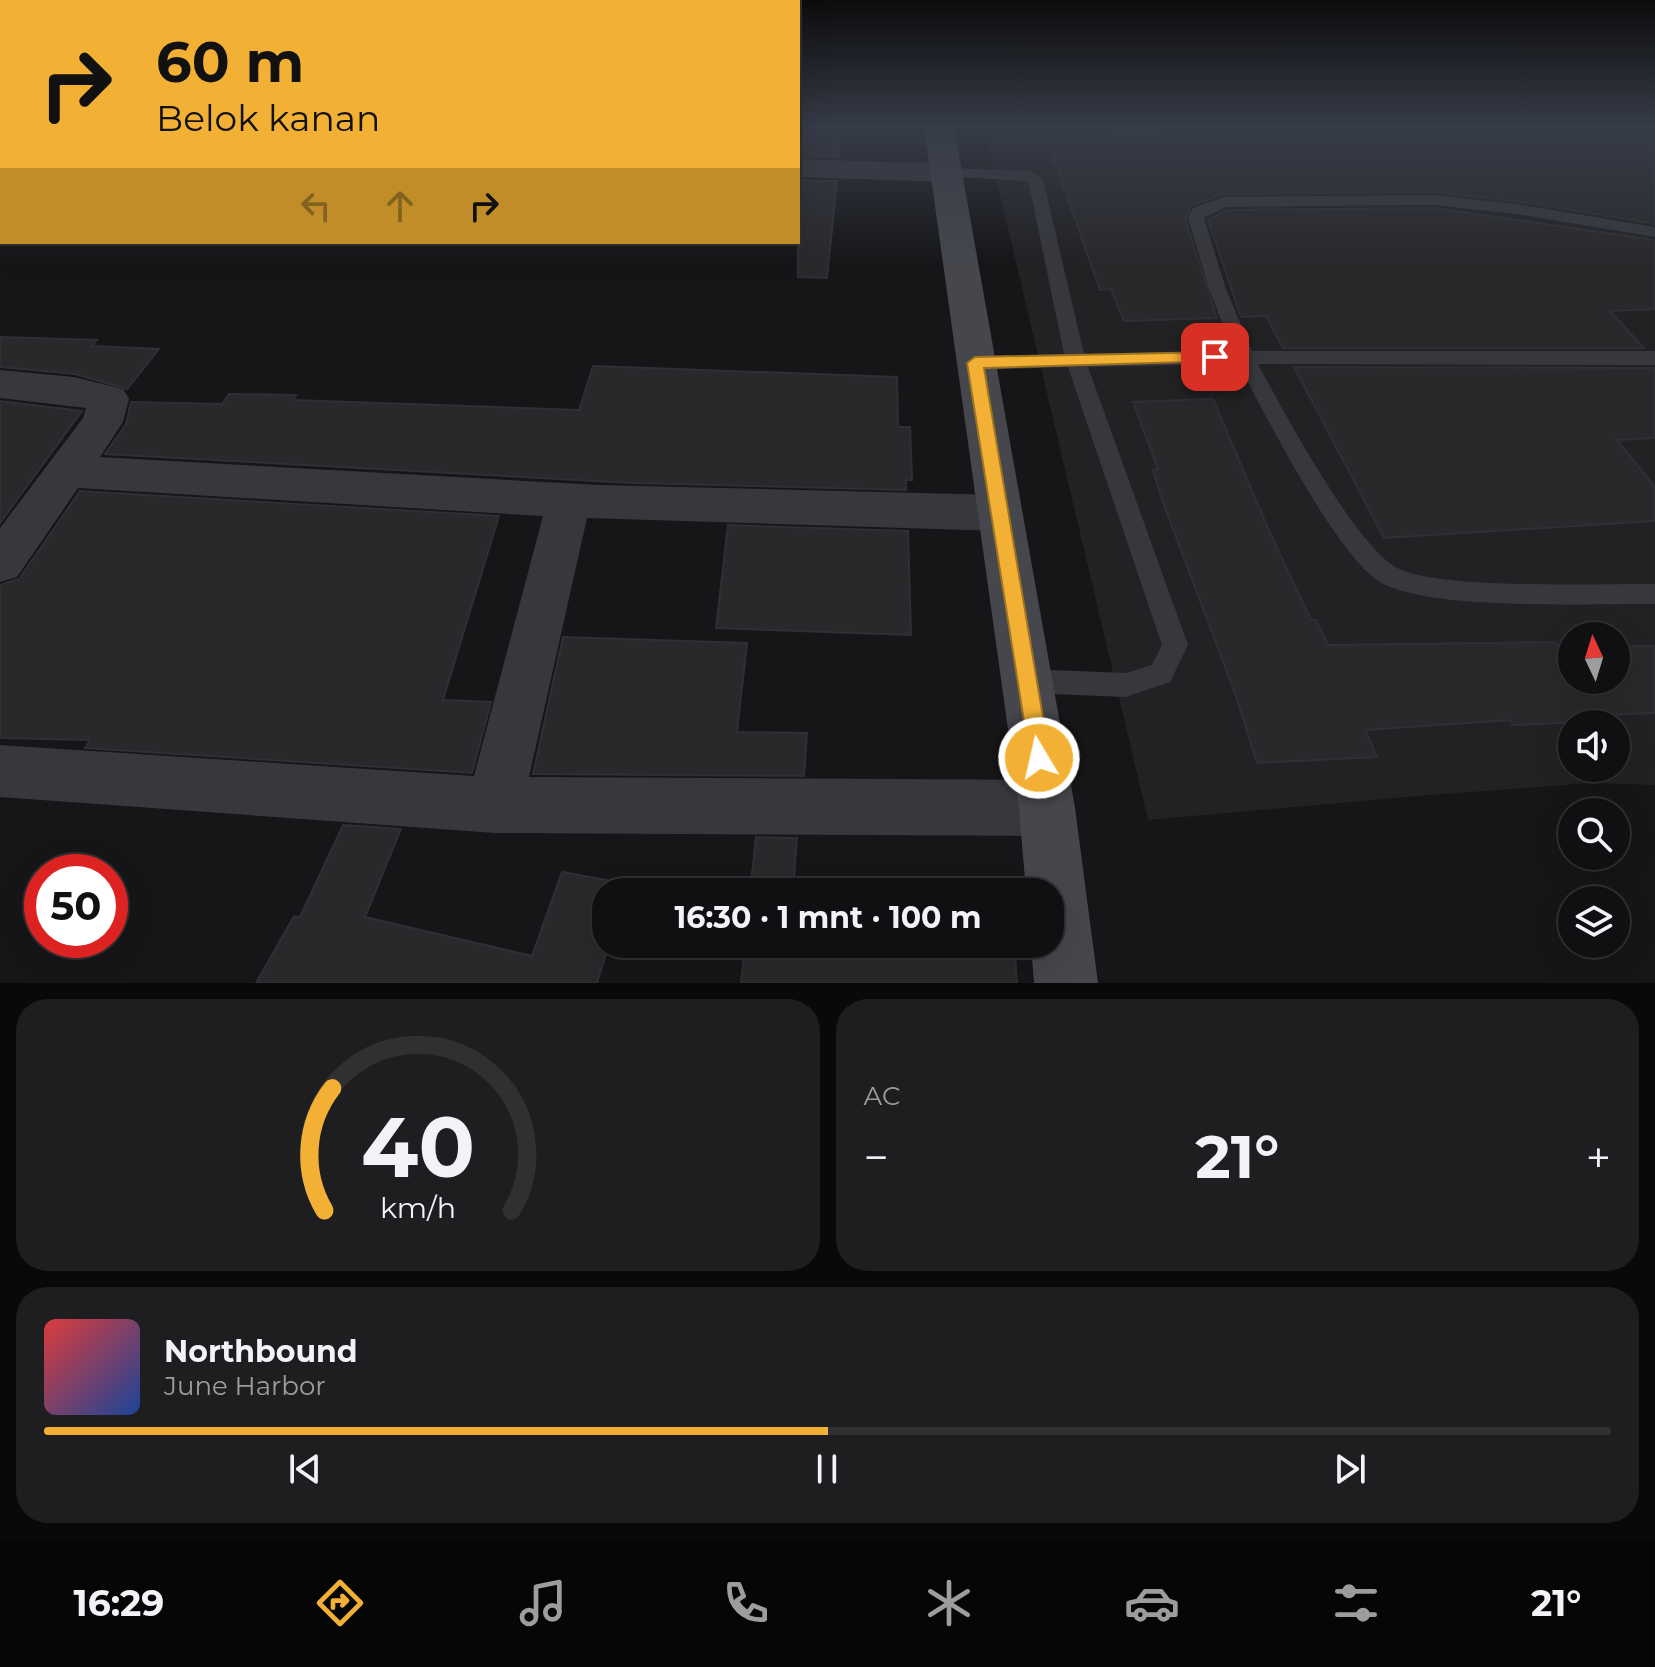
<!DOCTYPE html>
<html lang="id">
<meta charset="utf-8">
<style>
:root{--surface:#101012;--page:#1e1e20;--text:#f1f3f6;--muted:#9c9d9f;--line:#303032;--accent:#f2b134}
body{margin:0;font-family:Montserrat,sans-serif;background:var(--page);color:var(--text);height:100vh;display:flex;flex-direction:column;font-size:30px;white-space:nowrap}
*{box-sizing:border-box;margin:0}
p{font-size:26px;color:var(--muted)}
.icon{flex:none;width:44px;height:44px;fill:none;stroke:currentColor;stroke-width:2;stroke-linecap:round;stroke-linejoin:round}
.map{position:relative;height:983px;overflow:hidden}
.details{display:flex;flex-direction:column;gap:16px;padding:16px;background:#09090a;flex:1}
.details>*{flex:none}
.guide{position:absolute;left:0px;top:0px;width:800px;height:244px;box-shadow:0 8px 32px #0002,0 0 0 2px var(--line);background:#f2b134;color:#111;overflow:hidden}
.needle{width:52px;rotate:356deg}
.tools{position:absolute;left:1558px;top:622px;display:grid;gap:16px}
.tools a{display:grid;place-items:center;width:72px;height:72px;border-radius:50%;background:var(--surface);box-shadow:0 8px 32px #0002,0 0 0 2px var(--line);font-size:40px}
.speed{position:absolute;left:24px;top:854px;display:flex;gap:16px;font-size:40px;font-weight:700;text-align:center}
.speed>*{display:grid;place-content:center;width:104px;height:104px;border-radius:50%;background:var(--surface);box-shadow:0 8px 32px #0002,0 0 0 2px var(--line);line-height:1}
.speed .limit{border:12px solid #d22;background:#fff;color:#111}
.pin{position:absolute;display:grid;place-items:center;width:68px;height:68px;color:#fff;margin:-34px;border-radius:16px;box-shadow:0 4px 12px #0006}
.me{position:absolute;width:88px;margin:-44px;rotate:351deg;stroke-linejoin:round;filter:drop-shadow(0 0 6px #0008)}
.turn{display:flex;align-items:center;gap:28px;height:168px;padding:0 24px;font-size:36px}
.turn .icon{width:104px;height:104px;stroke-width:2.5}
.turn b{display:block;font-size:56px;line-height:68px}
.lanes{display:flex;align-items:center;height:76px;padding:0 24px;background:#0003;justify-content:center;gap:40px;direction:ltr}
.lanes .off{opacity:.35}
.big{font-size:60px;font-weight:700;line-height:1.1}
.details .card{flex:1;display:flex;flex-direction:column;justify-content:center;gap:12px;min-width:0;padding:0 28px;border-radius:32px;background:var(--page)}
.details .dial{align-items:center;gap:0}
.dial svg{height:208px;overflow:visible;fill:none;stroke:var(--line);stroke-width:7;stroke-linecap:round;text-anchor:middle}
.dial text{fill:var(--text);stroke:none}
.song{display:flex;align-items:center;gap:24px}
.cover{width:96px;height:96px;border-radius:12px;background:linear-gradient(135deg,hsl(0 70% 55%),hsl(220 70% 35%))}
.played{height:8px;border-radius:4px;background:linear-gradient(90deg,var(--accent) 50%,var(--line) 50%)}
.keys{display:flex;justify-content:space-around;direction:ltr}
.heat{display:flex;justify-content:space-between;align-items:center;font-size:44px;direction:ltr}
.details .tiles{flex:1;display:grid;gap:16px;grid-template-columns:1fr 1fr}
.card:last-child{grid-column:span 2}
.trip{position:absolute;left:592px;top:878px;width:472px;height:80px;border-radius:32px;background:var(--surface);box-shadow:0 8px 32px #0002,0 0 0 2px var(--line);font-weight:700;line-height:80px;text-align:center}
.tab-bar{display:flex;height:128px;justify-content:space-around;align-items:center;background:#060607;color:var(--muted)}
.tab-bar .icon{width:56px;height:56px}
.tab-bar .on{color:var(--accent)}
.tab-bar b{font-size:36px;color:var(--text)}
.map>svg:first-child{display:block}
.built{fill:#222225;fill-rule:evenodd}
.building{fill:#29292c;stroke:#303034;stroke-width:2}
.lines{fill:none;stroke-linecap:round;stroke-linejoin:round}
.service{fill:#37383d;fill-rule:evenodd}
.minor{fill:#37383d;fill-rule:evenodd}
.secondary{fill:#45474d;fill-rule:evenodd}
.route{fill:#f2b134;stroke:#9d7322;stroke-width:2}
</style>
<div class="map">
<svg width="1655" height="983" viewBox="0 0 1655 983">
<rect width="100%" height="100%" fill="#161618"/>
<!-- built -->
<path class="built" d="M 984,127 L 1655,127 L 1655,785 L 1593,783 L 1429,795 L 1148,820 ZM 1572,636 L 1616,636 L 1616,680 L 1572,680 ZM 1572,724 L 1616,724 L 1616,768 L 1572,768 Z"/>
<!-- building -->
<path class="building" d="M 798,127 L 842,127 L 839,157 L 798,156 Z
M 1043,127 L 1104,127 L 1114,134 L 1151,140 L 1161,132 L 1149,127 L 1655,127 L 1655,224 L 1516,201 L 1434,192 L 1224,194 L 1192,205 L 1185,219 L 1217,318 L 1124,321 L 1111,289 L 1100,290 Z
M 798,180 L 837,181 L 827,278 L 798,277 Z
M 1434,208 L 1655,240 L 1655,309 L 1610,311 L 1644,348 L 1283,348 L 1266,316 L 1241,317 L 1208,220 L 1227,210 Z
M 0,337 L 97,340 L 92,346 L 159,349 L 127,389 L 75,374 L 0,367 Z
M 593,366 L 897,377 L 898,427 L 910,427 L 912,480 L 906,480 L 906,490 L 632,483 L 105,454 L 126,424 L 131,402 L 222,404 L 229,394 L 296,395 L 293,400 L 579,410 Z
M 1294,367 L 1655,368 L 1655,438 L 1617,440 L 1655,487 L 1655,521 L 1384,538 Z
M 1213,399 L 1270,533 L 1311,620 L 1316,620 L 1328,645 L 1555,642 L 1557,645 L 1572,645 L 1572,680 L 1616,680 L 1616,646 L 1655,646 L 1655,713 L 1601,715 L 1605,721 L 1513,725 L 1510,720 L 1365,730 L 1377,757 L 1257,763 L 1236,696 L 1162,500 L 1153,470 L 1158,469 L 1133,402 Z
M 0,401 L 82,411 L 0,523 Z
M 80,491 L 499,516 L 443,700 L 491,702 L 472,773 L 85,748 L 90,740 L 0,738 L 0,585 L 19,579 Z
M 728,525 L 908,531 L 911,635 L 716,628 Z
M 563,637 L 747,643 L 737,732 L 807,733 L 804,776 L 533,774 Z
M 343,825 L 401,829 L 365,917 L 532,956 L 562,872 L 628,884 L 626,892 L 606,892 L 606,944 L 609,944 L 597,983 L 256,983 L 294,916 L 300,917 Z
M 756,837 L 797,838 L 793,890 L 841,892 L 750,892 Z
M 745,944 L 1014,944 L 1017,983 L 741,983 Z"/>
<g class="lines">
<!-- service -->
<path class="service" d="M 1107,127 L 1140,127 L 1158,133 L 1151,137 L 1114,131 Z
M 946,168 L 1030,171 L 1043,179 L 1084,354 L 1233,351 L 1209,289 L 1188,218 L 1193,208 L 1224,197 L 1434,195 L 1516,204 L 1655,227 L 1655,237 L 1516,214 L 1434,205 L 1226,207 L 1204,218 L 1226,289 L 1252,351 L 1655,351 L 1655,365 L 1258,364 C 1283,411 1352,539 1394,566 C 1431,591 1603,583 1655,584 L 1655,604 C 1593,603 1423,612 1377,580 C 1334,550 1264,414 1239,364 L 1088,367 L 1188,645 L 1170,682 L 1126,697 L 1026,693 L 1017,689 L 1013,681 L 1017,673 L 1026,669 L 1126,673 L 1152,665 L 1162,645 L 1068,367 L 975,370 L 965,363 L 975,356 L 1064,354 L 1029,184 L 1026,181 L 940,176 L 940,170 Z"/>
<!-- minor -->
<path class="minor" d="M 0,156 L 2,156 L 2,174 L 0,174 Z
M 798,159 L 946,164 L 957,166 L 962,173 L 957,180 L 946,182 L 798,177 Z
M 0,370 L 74,377 L 123,389 L 129,399 L 123,422 L 100,457 L 599,485 L 1000,495 L 1016,501 L 1022,513 L 1016,525 L 1000,531 L 587,518 L 529,777 L 1047,780 L 1067,788 L 1075,808 L 1067,828 L 1047,836 L 495,833 L 0,797 L 0,745 L 474,776 L 543,516 L 78,488 L 17,577 L 0,582 L 0,528 L 83,418 L 86,408 L 0,398 Z"/>
<!-- secondary -->
<path class="secondary" d="M 924,127 L 954,127 L 1075,808 L 1098,983 L 1034,983 L 1031,944 L 1050,944 L 1050,892 L 1026,892 L 1019,808 Z"/>
</g>
<!-- sky -->
<linearGradient id="sky" x2="0" y2="1"><stop stop-color="#0c0c0d"/><stop offset="0.48" stop-color="#363c48"/><stop offset="1" stop-color="#363c48" stop-opacity="0"/></linearGradient>
<rect width="1655" height="264" fill="url(#sky)"/>
<!-- route -->
<path class="route" d="M 1215,352 L 1223,357 L 1221,361 L 984,368 L 1050,758 L 1047,765 L 1039,768 L 1031,765 L 967,363 L 975,357 Z"/>
</svg>
<div class="tools">
<a><svg class="needle" viewBox="-14 -14 28 28"><path d="M0-13l5 13h-10z" fill="#e53935"/><path d="M0 13l5-13h-10z" fill="#9c9d9f"/></svg></a>
<a><svg class="icon" aria-label="sound" viewBox="0 0 24 24"><path d="M4 9h4l5-4v14l-5-4H4zM17 9q2 3 0 6"/></svg></a>
<a><svg class="icon" aria-label="search" viewBox="0 0 24 24"><circle cx="10" cy="10" r="6"/><path d="M15 15l6 6"/></svg></a>
<a><svg class="icon" aria-label="layers" viewBox="0 0 24 24"><path d="M12 4l9 5-9 5-9-5zM3 14l9 5 9-5"/></svg></a>
</div>
<div class="speed"><div class="limit">50</div></div>
<div class="pin" style="left:1215px;top:357px;background:#d93025"><svg class="icon" aria-label="arrive" viewBox="0 0 24 24"><path d="M6 21V4h12l-3 4 3 4H6"/></svg></div>
<svg class="me" style="left:1039px;top:758px" viewBox="-20 -20 40 40"><circle r="17" fill="#f2b134" stroke="#fff" stroke-width="3"/><path d="M0-11L8 9 0 5-8 9z" fill="#fff"/></svg>
<div class="trip">16:30 · 1 mnt · 100 m</div>
<div class="guide">
<div class="turn"><svg class="icon" aria-label="right" viewBox="0 0 24 24"><path d="M7 20v-9h11M14 6l5 5-5 5"/></svg><div><b>60 m</b>Belok kanan</div></div>
<div class="lanes"><svg class="icon off" aria-label="left" viewBox="0 0 24 24"><path d="M17 20v-9H6M10 6l-5 5 5 5"/></svg><svg class="icon off" aria-label="ahead" viewBox="0 0 24 24"><path d="M12 20V5M6 11l6-6 6 6"/></svg><svg class="icon" aria-label="right" viewBox="0 0 24 24"><path d="M7 20v-9h11M14 6l5 5-5 5"/></svg></div>
</div>
</div>
<section class="details">
<div class="tiles">
<div class="card dial"><svg viewBox="0 0 100 80">
<path d="M14 69A42 42 0 1 1 86 69"/>
<path d="M14 69A42 42 0 0 1 17 22" stroke="#f2b134"/>
<text x="50" y="56" font-size="32" font-weight="700">40</text>
<text x="50" y="72" font-size="11">km/h</text>
</svg></div>
<div class="card"><p>AC</p>
<div class="heat"><a>−</a><b class="big">21°</b><a>+</a></div>
</div>
<div class="card">
<div class="song"><i class="cover"></i><div><b>Northbound</b><p>June Harbor</p></div></div>
<div class="played"></div>
<div class="keys"><svg class="icon" aria-label="previous" viewBox="0 0 24 24"><path d="M18 5L8 12l10 7zM5 5v14"/></svg><svg class="icon" aria-label="pause" viewBox="0 0 24 24"><path d="M8 5v14M16 5v14"/></svg><svg class="icon" aria-label="next" viewBox="0 0 24 24"><path d="M6 5l10 7-10 7zM19 5v14"/></svg></div>
</div>
</div>
</section>
<nav class="tab-bar">
<b>16:29</b>
<svg class="icon on" aria-label="directions" viewBox="0 0 24 24"><path d="M12 3l9 9-9 9-9-9zM9 14v-3h6M13 9l2 2-2 2"/></svg>
<svg class="icon" aria-label="music" viewBox="0 0 24 24"><path d="M9 18V5l10-2v13"/><circle cx="6" cy="18" r="3"/><circle cx="16" cy="16" r="3"/></svg>
<svg class="icon" aria-label="phone" viewBox="0 0 24 24"><path d="M5 4h4l2 5-3 2q2 4 5 5l2-3 5 2v4C11 20 4 13 5 4z"/></svg>
<svg class="icon" aria-label="climate" viewBox="0 0 24 24"><path d="M12 3v18M4 7l16 10M4 17L20 7"/></svg>
<svg class="icon" aria-label="car" viewBox="0 0 24 24"><path d="M5 17H2v-5l4-1 3-4h7l3 4 3 1v5h-3M9 17h6M6 11h13"/><circle cx="7" cy="17" r="2"/><circle cx="17" cy="17" r="2"/></svg>
<svg class="icon" aria-label="filters" viewBox="0 0 24 24"><path d="M4 7h16M4 17h16"/><circle cx="9" cy="7" r="2"/><circle cx="15" cy="17" r="2"/></svg>
<b>21°</b>
</nav>
